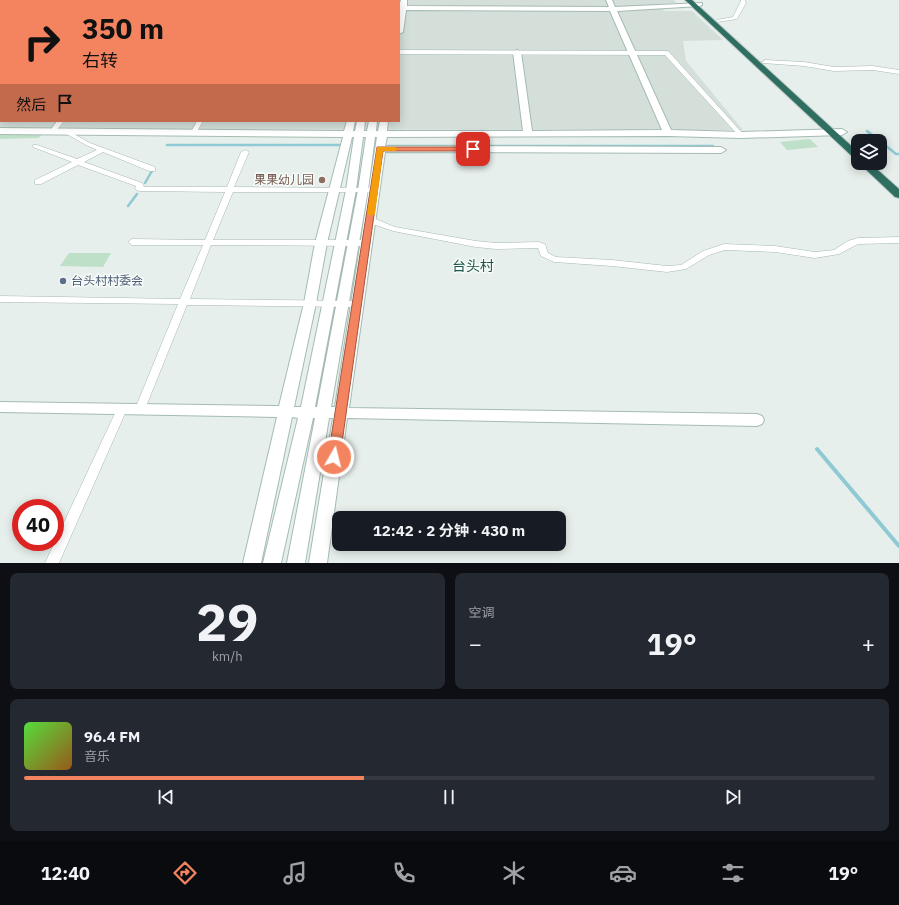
<!DOCTYPE html>
<html lang="zh">
<meta charset="utf-8">
<style>
:root{--surface:#171b24;--page:#242831;--text:#f1f3f6;--muted:#9ea1a6;--line:#363941;--accent:#f4845f}
body{margin:0;font-family:"IBM Plex Sans","Noto Sans SC",sans-serif;background:var(--page);color:var(--text);height:100vh;display:flex;flex-direction:column;font-size:15px;white-space:nowrap}
*{box-sizing:border-box;margin:0}
p{font-size:13px;color:var(--muted)}
.icon{flex:none;width:22px;height:22px;fill:none;stroke:currentColor;stroke-width:2;stroke-linecap:round;stroke-linejoin:round}
.map{position:relative;height:563px;overflow:hidden}
.side{display:flex;flex-direction:column;gap:10px;padding:10px;background:#0d0f14;flex:1}
.side>*{flex:none}
.hud{position:absolute;left:0px;top:0px;width:400px;height:122px;box-shadow:0 2px 10px #0003;background:#f4845f;color:#111;overflow:hidden}
.tools{position:absolute;left:851px;top:134px;display:grid;gap:8px}
.tools a{display:grid;place-items:center;width:36px;height:36px;border-radius:8px;background:var(--surface);box-shadow:0 2px 10px #0003;font-size:20px}
.speed{position:absolute;left:12px;top:499px;display:flex;gap:8px;font-size:20px;font-weight:700;text-align:center}
.speed>*{display:grid;place-content:center;width:52px;height:52px;border-radius:50%;background:var(--surface);box-shadow:0 2px 10px #0003;line-height:1}
.speed .limit{border:6px solid #d22;background:#fff;color:#111}
.pin{position:absolute;display:grid;place-items:center;width:34px;height:34px;color:#fff;margin:-17px;border-radius:8px;box-shadow:0 2px 6px #0006}
.me{position:absolute;width:44px;margin:-22px;rotate:8deg;stroke-linejoin:round;filter:drop-shadow(0 0 3px #0008)}
.turn{display:flex;align-items:center;gap:14px;height:84px;padding:0 16px;font-size:18px}
.turn .icon{width:52px;height:52px;stroke-width:2.5}
.turn b{display:block;font-size:28px;line-height:34px}
.then{display:flex;align-items:center;height:38px;padding:0 16px;background:#0003;gap:8px;font-size:15px}
.big{font-size:30px;font-weight:700;line-height:1.1}
.side .card{flex:1;display:flex;flex-direction:column;justify-content:center;gap:6px;min-width:0;padding:0 14px;border-radius:8px;background:var(--page)}
.side .dial{align-items:center;gap:0}
.dial b{font-size:52px;line-height:1}
.song{display:flex;align-items:center;gap:12px}
.cover{width:48px;height:48px;border-radius:6px;background:linear-gradient(135deg,hsl(110 70% 55%),hsl(30 70% 35%))}
.played{height:4px;border-radius:2px;background:linear-gradient(90deg,var(--accent) 40%,var(--line) 40%)}
.keys{display:flex;justify-content:space-around;direction:ltr}
.heat{display:flex;justify-content:space-between;align-items:center;font-size:22px;direction:ltr}
.side .tiles{flex:1;display:grid;gap:10px;grid-template-columns:1fr 1fr}
.card:last-child{grid-column:span 2}
.trip{position:absolute;left:332px;top:511px;width:234px;height:40px;border-radius:8px;background:var(--surface);box-shadow:0 2px 10px #0003;font-weight:700;line-height:40px;text-align:center}
.tabs{display:flex;height:64px;justify-content:space-around;align-items:center;background:#090b0e;color:var(--muted)}
.tabs .icon{width:28px;height:28px}
.tabs .selected{color:var(--accent)}
.tabs b{font-size:18px;color:var(--text)}
.map>svg:first-child{display:block}
.built{fill:#d4dfda}
.green{fill:#bfe0c8}
.lines{fill:none;stroke-linecap:round;stroke-linejoin:round}
.stream-far1{stroke:#8ec9d4;stroke-width:2.5}
.stream{stroke:#8ec9d4;stroke-width:4}
.street-casing{stroke:#a8b8b2;stroke-width:1}
.secondary-casing{stroke:#a4bbb3;stroke-width:2}
.primary-casing{stroke:#c2cac8;stroke-width:2}
.highway-casing{stroke:#c2cac8;stroke-width:2}
.street{fill:#fff;fill-rule:evenodd}
.secondary{fill:#fff;fill-rule:evenodd}
.primary{fill:#6aa596;fill-rule:evenodd}
.highway{fill:#2f6f62;fill-rule:evenodd}
.route{fill:#f4845f;stroke:#9f563e}
.slow{fill:#f59e0b}
.education-dot{fill:#8d6e63;stroke:#f7fbf9;stroke-width:1.5}
.service-dot{fill:#5c6f8a;stroke:#f7fbf9;stroke-width:1.5}
.labels{text-anchor:middle;stroke-width:3;stroke-linejoin:round;paint-order:stroke}
.education-label{font-size:12px;fill:#785e54;stroke:#f7fbf9;text-anchor:end}
.service-label{font-size:12px;fill:#4e5e75;stroke:#f7fbf9;text-anchor:start}
.quarter-label{font-size:14px;fill:#1f5548;stroke:#f7fbf9}
</style>
<div class="map">
<svg width="899" height="563" viewBox="0 0 899 563">
<rect width="100%" height="100%" fill="#e6efeb"/>
<!-- built -->
<path class="built" d="M 57,0 L 674,0 L 676,3 L 659,4 L 664,11 L 692,11 L 723,40 L 683,41 L 686,61 L 743,130 L 0,129 L 1,43 L 1,121 L 399,121 L 399,1 L 55,1 Z"/>
<!-- green -->
<path class="green" d="M 45,133 L 38,138 L 0,139 L 0,134 Z
M 810,139 L 818,147 L 787,150 L 780,142 Z
M 69,253 L 111,253 L 103,267 L 60,266 Z"/>
<g class="lines">
<!-- stream-far1 -->
<path class="stream-far1" d="M 867,131 L 880,141
M 880,141 L 896,154 L 899,154
M 167,145 L 340,145
M 388,146 L 713,146
M 145,183 L 153,169
M 128,206 L 137,194"/>
<!-- stream -->
<path class="stream" d="M 817,449 L 899,546"/>
<defs>
<path id="street" d="M 239,0 L 243,0 L 243,1 L 239,1 Z
M 741,0 L 745,0 L 746,3 L 737,19 L 717,22 L 717,20 L 733,17 L 740,3 Z
M 399,50 L 667,51 L 669,52 L 744,135 L 743,136 L 739,136 L 665,55 L 399,54 Z
M 765,60 L 804,62 L 834,67 L 873,66 L 899,70 L 899,74 L 873,70 L 834,71 L 804,66 L 763,63 L 762,62 Z
M 57,121 L 64,121 L 55,132 L 51,132 L 50,131 Z
M 197,121 L 203,121 L 196,133 L 192,133 L 191,132 Z
M 65,129 L 90,143 L 155,167 L 155,171 L 149,171 L 103,152 L 84,162 L 142,183 L 144,187 L 227,187 L 241,152 L 245,150 L 249,152 L 234,187 L 372,188 L 373,190 L 369,192 L 233,192 L 213,240 L 367,240 L 371,243 L 367,246 L 211,245 L 190,299 L 357,301 L 362,304 L 357,307 L 187,305 L 145,409 L 144,412 L 140,413 L 136,412 L 135,409 L 178,304 L 0,302 L 0,296 L 180,299 L 203,245 L 132,245 L 128,242 L 132,239 L 205,240 L 225,192 L 139,191 L 135,189 L 136,186 L 78,165 L 41,184 L 35,184 L 35,180 L 72,162 L 33,147 L 33,145 L 37,145 L 77,159 L 97,150 L 86,145 L 63,132 L 63,130 Z
M 367,218 L 373,218 L 395,227 L 476,241 L 496,243 L 539,242 L 545,244 L 548,253 L 556,257 L 612,260 L 667,266 L 681,265 L 703,251 L 724,244 L 775,246 L 815,252 L 834,250 L 848,241 L 858,238 L 899,237 L 899,243 L 858,244 L 839,254 L 815,258 L 775,252 L 725,250 L 709,255 L 686,269 L 667,272 L 612,266 L 554,262 L 541,256 L 538,248 L 496,249 L 476,247 L 393,231 L 367,222 L 366,220 Z
M 122,405 L 126,406 L 127,409 L 59,563 L 45,563 L 117,409 L 118,406 Z"/>
<path id="secondary" d="M 11,0 L 18,0 L 11,1 Z
M 378,0 L 384,0 L 384,1 L 378,1 Z
M 401,0 L 407,0 L 407,6 L 609,7 L 606,0 L 612,0 L 615,7 L 702,3 L 702,5 L 700,6 L 617,11 L 671,130 L 741,132 L 842,129 L 847,132 L 842,135 L 741,138 L 668,136 L 387,137 L 385,146 L 721,147 L 726,150 L 721,153 L 385,152 L 349,408 L 757,414 L 762,416 L 764,420 L 762,424 L 757,426 L 347,418 L 327,563 L 309,563 L 333,418 L 329,418 L 305,563 L 287,563 L 315,418 L 313,418 L 281,563 L 263,563 L 298,418 L 292,417 L 261,563 L 243,563 L 277,417 L 0,412 L 0,402 L 279,406 L 304,303 L 315,243 L 343,137 L 0,134 L 0,128 L 344,131 L 347,121 L 355,121 L 353,131 L 355,131 L 357,121 L 365,121 L 364,131 L 367,131 L 369,121 L 377,121 L 376,131 L 378,131 L 380,121 L 388,121 L 387,131 L 523,131 L 513,52 L 517,50 L 521,52 L 532,131 L 662,130 L 610,11 L 406,10 L 403,32 L 399,34 L 399,6 ZM 352,137 L 354,137 L 346,190 L 301,407 L 294,407 L 316,303 L 327,243 ZM 363,137 L 366,137 L 358,190 L 317,407 L 315,407 L 356,190 ZM 375,137 L 377,137 L 335,407 L 331,407 L 368,190 Z
M 0,8 L 1,8 L 0,13 Z"/>
<path id="primary" d="M 18,0 L 26,0 L 18,1 Z
M 37,0 L 44,0 L 37,1 Z
M 59,0 L 67,0 L 67,1 L 59,1 Z
M 0,14 L 1,14 L 0,19 Z
M 0,29 L 1,29 L 1,33 L 0,33 Z"/>
<path id="highway" d="M 25,0 L 32,0 L 25,1 Z
M 685,0 L 692,0 L 858,152 L 858,160 L 855,159 Z
M 859,163 L 870,163 L 899,189 L 899,198 L 895,197 Z"/>
</defs>
<!-- street casing -->
<use href="#street" class="street-casing"/>
<!-- secondary casing -->
<use href="#secondary" class="secondary-casing"/>
<!-- primary casing -->
<use href="#primary" class="primary-casing"/>
<!-- highway casing -->
<use href="#highway" class="highway-casing"/>
<!-- street -->
<use href="#street" class="street"/>
<!-- secondary -->
<use href="#secondary" class="secondary"/>
<!-- primary -->
<use href="#primary" class="primary"/>
<!-- highway -->
<use href="#highway" class="highway"/>
</g>
<!-- route -->
<path class="route" d="M 377,147 L 473,147 L 476,149 L 473,151 L 383,151 L 340,457 L 338,461 L 334,462 L 330,461 L 328,457 Z"/>
<!-- slow -->
<path class="slow" d="M 377,147 L 395,147 L 399,149 L 395,151 L 383,151 L 375,214 L 371,216 L 367,214 Z"/>
<!-- markers -->
<circle class="education-dot" cx="322" cy="180" r="4"/>
<circle class="service-dot" cx="63" cy="281" r="4"/>
<g class="labels">
<!-- education labels -->
<g class="education-label">
<text x="314" y="184">果果幼儿园</text>
</g>
<!-- service labels -->
<g class="service-label">
<text x="71" y="285">台头村村委会</text>
</g>
<!-- quarter labels -->
<g class="quarter-label">
<text x="473" y="271">台头村</text>
</g>
</g>
</svg>
<div class="tools">
<a><svg class="icon" aria-label="layers" viewBox="0 0 24 24"><path d="M12 4l9 5-9 5-9-5zM3 14l9 5 9-5"/></svg></a>
</div>
<div class="speed"><div class="limit">40</div></div>
<div class="pin" style="left:473px;top:149px;background:#d93025"><svg class="icon" aria-label="arrive" viewBox="0 0 24 24"><path d="M6 21V4h12l-3 4 3 4H6"/></svg></div>
<svg class="me" style="left:334px;top:457px" viewBox="-20 -20 40 40"><circle r="17" fill="#f4845f" stroke="#fff" stroke-width="3"/><path d="M0-11L8 9 0 5-8 9z" fill="#fff"/></svg>
<div class="trip">12:42 · 2 分钟 · 430 m</div>
<div class="hud">
<div class="turn"><svg class="icon" aria-label="right" viewBox="0 0 24 24"><path d="M7 20v-9h11M14 6l5 5-5 5"/></svg><div><b>350 m</b>右转</div></div>
<div class="then">然后<svg class="icon" aria-label="arrive" viewBox="0 0 24 24"><path d="M6 21V4h12l-3 4 3 4H6"/></svg></div>
</div>
</div>
<section class="side">
<div class="tiles">
<div class="card dial"><b>29</b><p>km/h</p></div>
<div class="card"><p>空调</p>
<div class="heat"><a>−</a><b class="big">19°</b><a>+</a></div>
</div>
<div class="card">
<div class="song"><i class="cover"></i><div><b>96.4 FM</b><p>音乐</p></div></div>
<div class="played"></div>
<div class="keys"><svg class="icon" aria-label="previous" viewBox="0 0 24 24"><path d="M18 5L8 12l10 7zM5 5v14"/></svg><svg class="icon" aria-label="pause" viewBox="0 0 24 24"><path d="M8 5v14M16 5v14"/></svg><svg class="icon" aria-label="next" viewBox="0 0 24 24"><path d="M6 5l10 7-10 7zM19 5v14"/></svg></div>
</div>
</div>
</section>
<nav class="tabs">
<b>12:40</b>
<svg class="icon selected" aria-label="directions" viewBox="0 0 24 24"><path d="M12 3l9 9-9 9-9-9zM9 14v-3h6M13 9l2 2-2 2"/></svg>
<svg class="icon" aria-label="music" viewBox="0 0 24 24"><path d="M9 18V5l10-2v13"/><circle cx="6" cy="18" r="3"/><circle cx="16" cy="16" r="3"/></svg>
<svg class="icon" aria-label="phone" viewBox="0 0 24 24"><path d="M5 4h4l2 5-3 2q2 4 5 5l2-3 5 2v4C11 20 4 13 5 4z"/></svg>
<svg class="icon" aria-label="climate" viewBox="0 0 24 24"><path d="M12 3v18M4 7l16 10M4 17L20 7"/></svg>
<svg class="icon" aria-label="car" viewBox="0 0 24 24"><path d="M5 17H2v-5l4-1 3-4h7l3 4 3 1v5h-3M9 17h6M6 11h13"/><circle cx="7" cy="17" r="2"/><circle cx="17" cy="17" r="2"/></svg>
<svg class="icon" aria-label="filters" viewBox="0 0 24 24"><path d="M4 7h16M4 17h16"/><circle cx="9" cy="7" r="2"/><circle cx="15" cy="17" r="2"/></svg>
<b>19°</b>
</nav>
